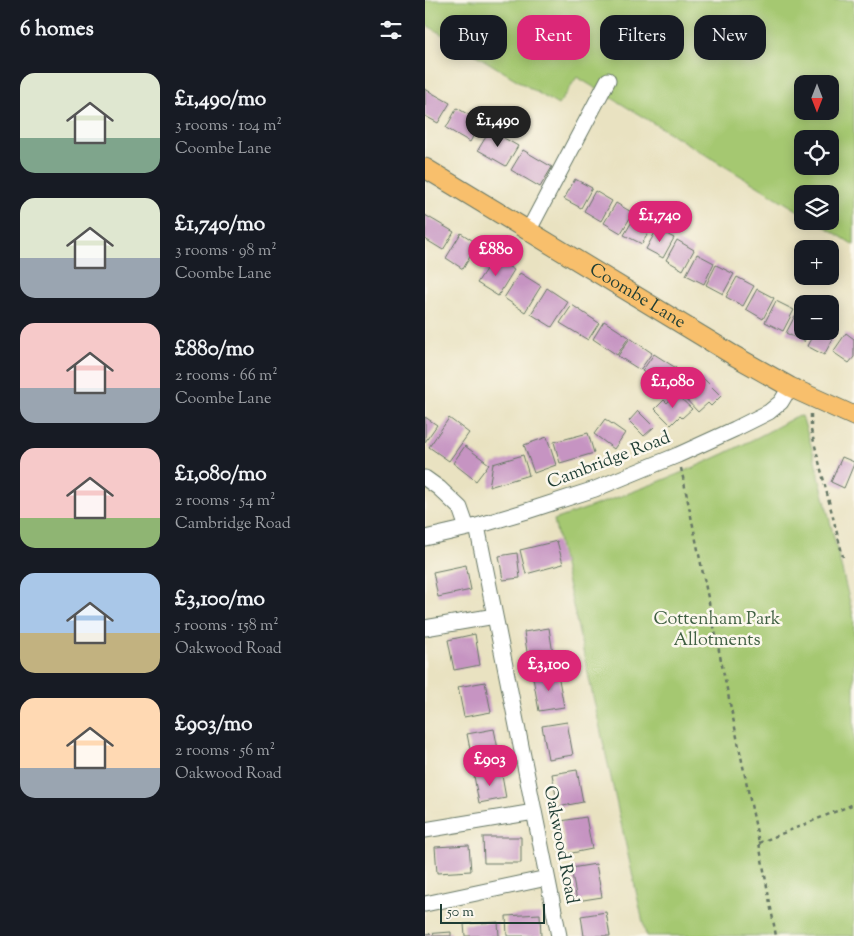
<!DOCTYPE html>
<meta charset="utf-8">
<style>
:root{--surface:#171b24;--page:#242831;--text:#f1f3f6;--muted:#9ea1a6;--accent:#db2777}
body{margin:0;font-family:"Sorts Mill Goudy",serif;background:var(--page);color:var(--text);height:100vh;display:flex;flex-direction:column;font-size:19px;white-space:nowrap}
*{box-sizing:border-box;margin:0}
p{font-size:16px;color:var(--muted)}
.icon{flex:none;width:28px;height:28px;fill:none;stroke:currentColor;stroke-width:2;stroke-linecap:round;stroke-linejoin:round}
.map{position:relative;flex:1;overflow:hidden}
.panel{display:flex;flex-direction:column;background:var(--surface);width:425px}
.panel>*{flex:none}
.top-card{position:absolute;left:15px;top:15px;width:339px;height:45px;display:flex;gap:10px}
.needle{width:32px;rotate:180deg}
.buttons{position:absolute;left:369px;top:75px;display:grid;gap:10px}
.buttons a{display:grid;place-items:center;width:45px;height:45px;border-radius:10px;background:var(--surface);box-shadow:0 2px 12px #0003;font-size:25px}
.scale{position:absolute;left:15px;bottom:12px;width:105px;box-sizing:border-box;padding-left:5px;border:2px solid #1f3d34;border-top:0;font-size:14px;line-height:18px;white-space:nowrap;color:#1f3d34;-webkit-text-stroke:4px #fbf7ec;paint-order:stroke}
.price{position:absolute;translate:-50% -42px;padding:0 11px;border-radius:18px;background:var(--accent);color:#fff;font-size:16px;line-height:32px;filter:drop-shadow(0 1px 2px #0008)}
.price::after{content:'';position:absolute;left:50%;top:30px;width:15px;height:11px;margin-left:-8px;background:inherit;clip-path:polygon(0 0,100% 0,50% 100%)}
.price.selected{background:#222;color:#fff}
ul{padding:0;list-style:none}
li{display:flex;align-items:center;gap:15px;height:125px;padding:0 20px}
li span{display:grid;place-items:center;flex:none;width:140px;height:100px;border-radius:15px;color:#555}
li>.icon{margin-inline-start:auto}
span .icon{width:60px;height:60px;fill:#fffc;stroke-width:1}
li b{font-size:21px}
h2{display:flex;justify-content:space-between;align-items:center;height:60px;padding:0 20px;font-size:21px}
.pill{padding:0 18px;border-radius:15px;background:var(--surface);box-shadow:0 2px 12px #0003;font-size:18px;line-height:45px}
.pill.selected{background:var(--accent);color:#fff}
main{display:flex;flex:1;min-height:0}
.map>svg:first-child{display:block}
.green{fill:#a5c871;stroke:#628252;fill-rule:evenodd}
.building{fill:#c694c2}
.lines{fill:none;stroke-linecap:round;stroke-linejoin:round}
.minor-casing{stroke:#667765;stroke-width:17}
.major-casing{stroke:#667765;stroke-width:21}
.path{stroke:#667765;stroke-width:2.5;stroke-dasharray:4 4;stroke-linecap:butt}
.minor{stroke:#fff;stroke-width:15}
.major{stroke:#f8bf6c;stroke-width:19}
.labels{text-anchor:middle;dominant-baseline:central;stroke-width:5;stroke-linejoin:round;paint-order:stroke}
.street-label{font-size:18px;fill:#1f3d34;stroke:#fbf7ec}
.park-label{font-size:18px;fill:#406043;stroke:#fbf7ec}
</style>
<main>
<section class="panel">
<h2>6 homes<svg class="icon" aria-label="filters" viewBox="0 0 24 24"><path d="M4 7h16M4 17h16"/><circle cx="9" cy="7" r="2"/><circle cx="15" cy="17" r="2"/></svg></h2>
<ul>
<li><span style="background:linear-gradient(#dfe7d0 65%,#7fa58c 0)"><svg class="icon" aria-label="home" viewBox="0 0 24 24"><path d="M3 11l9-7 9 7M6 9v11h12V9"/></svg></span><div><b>£1,490/mo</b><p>3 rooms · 104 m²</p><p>Coombe Lane</p></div></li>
<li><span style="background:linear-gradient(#dfe7d0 60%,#9aa5b1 0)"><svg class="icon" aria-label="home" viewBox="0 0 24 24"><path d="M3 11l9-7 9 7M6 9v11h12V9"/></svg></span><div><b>£1,740/mo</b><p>3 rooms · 98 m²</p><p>Coombe Lane</p></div></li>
<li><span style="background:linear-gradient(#f6c9c9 65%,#9aa5b1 0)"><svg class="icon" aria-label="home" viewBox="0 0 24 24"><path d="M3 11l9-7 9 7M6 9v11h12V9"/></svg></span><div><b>£880/mo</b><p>2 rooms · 66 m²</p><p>Coombe Lane</p></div></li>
<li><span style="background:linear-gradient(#f6c9c9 70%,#8fb573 0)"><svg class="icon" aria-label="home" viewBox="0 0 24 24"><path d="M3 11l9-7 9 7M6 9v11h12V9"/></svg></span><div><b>£1,080/mo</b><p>2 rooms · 54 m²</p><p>Cambridge Road</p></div></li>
<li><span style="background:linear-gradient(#a9c7e8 60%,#c2b280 0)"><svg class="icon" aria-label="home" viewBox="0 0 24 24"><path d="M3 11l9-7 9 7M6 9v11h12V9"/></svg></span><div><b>£3,100/mo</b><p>5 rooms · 158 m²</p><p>Oakwood Road</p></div></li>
<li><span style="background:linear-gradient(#ffd9b3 70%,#9aa5b1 0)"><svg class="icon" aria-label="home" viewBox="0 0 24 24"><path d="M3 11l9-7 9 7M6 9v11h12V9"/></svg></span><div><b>£903/mo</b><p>2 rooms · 56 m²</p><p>Oakwood Road</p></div></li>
</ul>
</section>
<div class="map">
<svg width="429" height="936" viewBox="0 0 429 936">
<rect width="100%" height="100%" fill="#fbf7ec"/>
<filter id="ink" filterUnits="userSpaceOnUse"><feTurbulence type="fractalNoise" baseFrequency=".02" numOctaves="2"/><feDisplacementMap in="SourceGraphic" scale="10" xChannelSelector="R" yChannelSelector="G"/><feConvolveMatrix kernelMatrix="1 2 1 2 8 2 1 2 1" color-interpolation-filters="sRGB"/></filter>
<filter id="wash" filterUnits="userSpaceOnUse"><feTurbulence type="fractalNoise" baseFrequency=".0096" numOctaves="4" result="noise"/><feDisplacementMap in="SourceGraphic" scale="20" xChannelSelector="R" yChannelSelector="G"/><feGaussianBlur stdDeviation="1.12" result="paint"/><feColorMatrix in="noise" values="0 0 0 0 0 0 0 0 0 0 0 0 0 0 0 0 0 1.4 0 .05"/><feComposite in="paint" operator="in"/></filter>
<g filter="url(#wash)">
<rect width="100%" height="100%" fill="#e9e2c1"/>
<!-- green -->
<path class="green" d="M0,0H429V245L391,221H405V194H378L377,213L152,77L133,105L0,24ZM378,84H405V111H378ZM378,139H405V166H378Z
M377,416L387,448L429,619V936H221L129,520C194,497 261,474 323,442C339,434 354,426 370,417Z"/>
<g id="blocks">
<!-- building -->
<path class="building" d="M0,89L25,103L13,123L0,116Z
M32,108L56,122L45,142L21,128Z
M65,130L93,146L81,166L53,150Z
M98,150L127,167L115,187L86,170Z
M150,179L167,188L156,208L139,199Z
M170,191L187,201L176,221L159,211Z
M191,203L208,213L196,233L179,223Z
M0,215L29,232L18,250L0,239Z
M211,215L228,224L217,244L199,235Z
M232,229L249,238L238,258L221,249Z
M36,233L50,242L49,244L62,252L56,262L46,255L38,269L21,258Z
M252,240L269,250L258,270L241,260Z
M272,254L289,263L279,284L261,275Z
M69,257L89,270L73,296L52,283Z
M291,265L309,274L298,294L281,285Z
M95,273L116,286L100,312L79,298Z
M312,277L329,286L318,306L301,297Z
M122,288L143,302L127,327L106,314Z
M332,289L349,298L338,319L321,309Z
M351,301L369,310L358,331L340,322Z
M147,305L174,323L163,340L135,323Z
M372,312L378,315V331H384L379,342L361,333Z
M179,321L204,337L192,355L168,339Z
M390,331H404L410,335L399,355L382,346Z
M421,333L429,339V357L424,363L408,352Z
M205,338L227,353L215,370L193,356Z
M229,354L251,368L239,386L217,371Z
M278,378L296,396L286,406L283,403L273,412L258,396Z
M251,394L267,409L257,418L255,416L246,425L230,409L239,400L242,403Z
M213,411L229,427L219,436L204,421Z
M0,417L12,425L0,442Z
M24,418L44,433L24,461L4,447Z
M180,419L200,433L189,449L169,434Z
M163,433L169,453L135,463L129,442Z
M122,437L131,465L109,473L99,445Z
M40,446L64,464L51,481L28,463Z
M98,455L104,475L64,487L68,464Z
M417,457L429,462V464L419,488L406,482Z
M132,541L138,564L101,574L95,550Z
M92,553L95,578L78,580L74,556Z
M41,565L46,590L13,597L8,572Z
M124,628L129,660L104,665L99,632Z
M50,634L55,665L29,670L23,640Z
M133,674L139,707L114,711L108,678Z
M60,682L66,712L39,717L33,687Z
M142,722L148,755L123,759L117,726Z
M69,729L75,759L48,764L42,734Z
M76,770L81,798L54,803L49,776Z
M152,770L158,802L133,807L127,774Z
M161,817L167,849L142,854L136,821Z
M58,837H96V863H59Z
M44,845L46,871L12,873L10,847Z
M171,864L177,897L152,901L146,868Z
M181,912L185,936H159L156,916Z
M115,914L116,936H82L81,916Z
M73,922L74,936H40L39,924Z
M26,932V936H0V934Z"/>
</g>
</g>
<g filter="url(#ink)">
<use href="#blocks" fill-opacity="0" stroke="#667765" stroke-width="1"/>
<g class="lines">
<defs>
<path id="minor" d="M102,230L108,222L183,80
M0,478L14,488L35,508L42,528
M52,526L134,936
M0,538L52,526L102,511L170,489L253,455L310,429L344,412L356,402L365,387
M0,628L70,616
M0,830L109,812
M0,904L122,878"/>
<g id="major">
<path id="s1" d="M0,168L308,355L365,387L429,416"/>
</g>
</defs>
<!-- minor casing -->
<use href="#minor" class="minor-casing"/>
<!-- major casing -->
<use href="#major" class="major-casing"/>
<!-- path -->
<path class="path" d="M386,414V430L418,557
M256,468L334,843L351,936
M334,843L429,804"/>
<!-- minor -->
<use href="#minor" class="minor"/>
<!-- major -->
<use href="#major" class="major"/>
</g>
</g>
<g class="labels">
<!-- street labels -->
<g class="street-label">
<text stroke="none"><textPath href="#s1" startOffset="248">Coombe Lane</textPath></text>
<text transform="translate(184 461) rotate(-21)">Cambridge Road</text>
<text transform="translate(135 845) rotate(79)">Oakwood Road</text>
</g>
<!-- park labels -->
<g class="park-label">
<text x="292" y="620">Cottenham Park<tspan x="292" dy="21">Allotments</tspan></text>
</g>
</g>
</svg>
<div class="buttons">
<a><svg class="needle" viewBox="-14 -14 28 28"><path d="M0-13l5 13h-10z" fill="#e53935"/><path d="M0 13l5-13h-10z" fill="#9ea1a6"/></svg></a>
<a><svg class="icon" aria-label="locate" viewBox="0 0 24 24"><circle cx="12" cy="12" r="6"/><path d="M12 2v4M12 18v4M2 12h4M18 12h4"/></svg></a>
<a><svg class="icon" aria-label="layers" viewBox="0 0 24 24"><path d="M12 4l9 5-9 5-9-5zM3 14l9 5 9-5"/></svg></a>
<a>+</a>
<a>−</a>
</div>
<div class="scale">50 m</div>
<b class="price selected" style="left:73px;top:148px">£1,490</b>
<b class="price" style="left:235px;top:243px">£1,740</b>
<b class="price" style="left:71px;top:277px">£880</b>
<b class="price" style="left:248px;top:409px">£1,080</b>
<b class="price" style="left:124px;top:692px">£3,100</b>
<b class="price" style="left:65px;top:787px">£903</b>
<div class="top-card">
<a class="pill">Buy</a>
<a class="pill selected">Rent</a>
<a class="pill">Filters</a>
<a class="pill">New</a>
</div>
</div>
</main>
